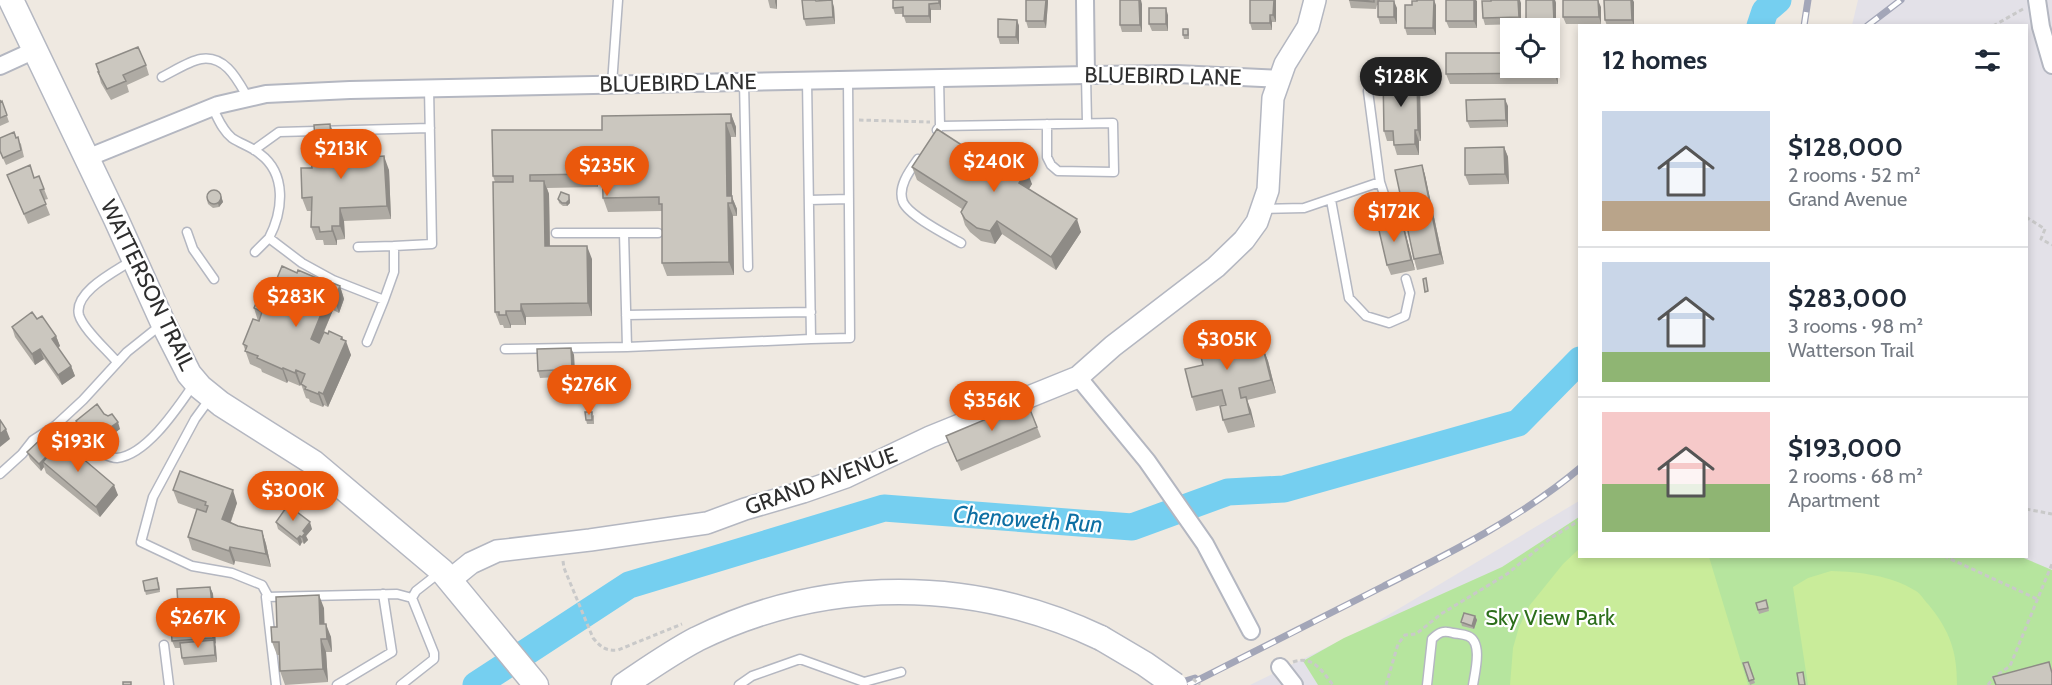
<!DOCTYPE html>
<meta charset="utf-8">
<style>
:root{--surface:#fff;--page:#f2f2f3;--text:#1f2937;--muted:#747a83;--line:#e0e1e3;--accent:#ea580c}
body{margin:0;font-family:Cabin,sans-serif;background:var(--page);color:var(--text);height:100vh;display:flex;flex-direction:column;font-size:22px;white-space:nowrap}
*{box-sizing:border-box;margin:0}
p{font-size:20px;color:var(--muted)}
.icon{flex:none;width:33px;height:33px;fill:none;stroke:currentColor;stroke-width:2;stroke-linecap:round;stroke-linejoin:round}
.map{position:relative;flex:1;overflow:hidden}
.sheet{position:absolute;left:1578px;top:24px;width:450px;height:534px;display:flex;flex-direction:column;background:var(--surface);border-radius:0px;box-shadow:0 3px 9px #0003}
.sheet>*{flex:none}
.tools{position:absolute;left:1500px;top:18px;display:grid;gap:12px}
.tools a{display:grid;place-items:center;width:60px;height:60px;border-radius:0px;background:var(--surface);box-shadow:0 3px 9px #0003;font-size:30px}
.price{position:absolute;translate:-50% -51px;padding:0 14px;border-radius:21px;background:var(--accent);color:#fff;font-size:20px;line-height:39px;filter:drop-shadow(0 2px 3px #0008)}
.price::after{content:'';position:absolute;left:50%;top:36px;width:18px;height:14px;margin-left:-9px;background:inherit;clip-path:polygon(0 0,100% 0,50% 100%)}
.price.current{background:#222;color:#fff}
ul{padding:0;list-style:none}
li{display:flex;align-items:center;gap:18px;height:150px;padding:0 24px}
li+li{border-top:2px solid var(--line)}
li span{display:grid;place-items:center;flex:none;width:168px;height:120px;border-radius:0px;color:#555}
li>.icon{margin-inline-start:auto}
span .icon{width:72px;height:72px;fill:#fffc;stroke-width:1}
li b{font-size:26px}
h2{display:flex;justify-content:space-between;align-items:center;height:72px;padding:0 24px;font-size:26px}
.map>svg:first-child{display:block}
.industrial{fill:#e3e1e8}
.green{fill:#b6e59e}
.pitch{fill:#c9ec9a}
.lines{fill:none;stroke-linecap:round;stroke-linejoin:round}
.river{stroke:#75cff0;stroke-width:27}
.service-casing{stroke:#b4b7c1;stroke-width:11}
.minor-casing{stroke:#b4b7c1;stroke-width:20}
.tertiary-casing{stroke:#b4b7c1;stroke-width:24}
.secondary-casing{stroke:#b4b7c1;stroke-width:27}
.path{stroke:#c9c9c9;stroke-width:3;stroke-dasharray:4.5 3;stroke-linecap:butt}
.service{stroke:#fff;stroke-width:8}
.minor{stroke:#fff;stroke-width:16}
.tertiary{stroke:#fff;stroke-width:21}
.secondary{stroke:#fff;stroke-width:24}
.rail-casing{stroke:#a3a6b8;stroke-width:7}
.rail{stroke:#fff;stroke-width:4.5;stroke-dasharray:14;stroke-linecap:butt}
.secondary-bridge-casing{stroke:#b4b7c1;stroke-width:27;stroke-linecap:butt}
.path-bridge{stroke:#c9c9c9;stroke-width:3;stroke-dasharray:4.5 3;stroke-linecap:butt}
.secondary-bridge{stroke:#fff;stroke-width:24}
.wall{fill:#afaba4}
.shaded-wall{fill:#8e8b86}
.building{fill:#cbc7bf;stroke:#8e8b86;stroke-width:1.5}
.labels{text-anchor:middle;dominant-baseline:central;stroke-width:4.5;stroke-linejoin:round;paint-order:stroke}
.street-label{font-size:22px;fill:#2e2e2e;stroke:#fff}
.park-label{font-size:22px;fill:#2c6e1b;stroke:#fff}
.water-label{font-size:24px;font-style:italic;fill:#0d6fa3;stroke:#fff}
</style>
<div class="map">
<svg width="2052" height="685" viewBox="0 0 2052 685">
<rect width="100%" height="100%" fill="#efe9e1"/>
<!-- industrial -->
<path class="industrial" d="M1858,0H2052V685H1250L1368,627L1579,501L1580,556H2026V26L1852,25Z"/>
<!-- green -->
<path class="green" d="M1579,517L1580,556H2019L2052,570V685H1318L1303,661L1344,638L1502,567Z"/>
<!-- pitch -->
<path class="pitch" d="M1579,549L1580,556L1709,557L1748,685H1510L1513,648L1519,627L1530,605L1563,564Z
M1831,571C1860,572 1890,575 1916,591C1921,594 1924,600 1928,604C1950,631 1957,651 1957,685H1808L1793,587L1808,578Z"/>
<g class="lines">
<!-- river -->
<path class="river" d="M1760,26L1765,11L1778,0
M476,685L629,585L884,508L1132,527L1228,492L1284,489L1518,423L1580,360"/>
<defs>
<path id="service" d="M1086,75L1087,123
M162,77C174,71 189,61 201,59C226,55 238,81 248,98
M807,80L811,339L850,338L848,80
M744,82L748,267
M612,84L618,0
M1368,91L1380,182
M212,107C218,118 222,130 232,138C241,144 252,147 260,154C287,174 283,211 269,238L302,263L333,280L384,300L394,272V246L358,247
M940,126L1113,123L1114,172L1058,171L1051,165L1047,157V124
M937,130L940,126L939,78
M254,150L279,132L430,128
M918,159C910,170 897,187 903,202C909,216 947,235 961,243
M809,200L849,199
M1331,200L1349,298L1366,316L1389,323L1405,316L1410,293L1406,279
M1263,209L1304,208L1380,182L1394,225
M187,232L193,249L214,279
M556,233H658
M624,233L627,347L811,339
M394,246L432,244L429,88
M255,252L269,238
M626,315L811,312
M367,342L384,300
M505,349L627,347
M117,362C107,350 83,329 79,315C73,292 116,271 131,261
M211,397L195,419L153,497L141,542L192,566L232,573L262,585L268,596
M56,425C74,439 82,447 104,454C108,456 113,458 117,458C147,455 178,407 194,384
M0,474L22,454L33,440L56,425L83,400L127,352L162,324
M164,645L169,685
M276,685L266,597L397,594L412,598
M337,685L392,652L383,594
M401,685L434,659V653L412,598L416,591L439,573
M739,685L752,676L800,659L864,682L901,672
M1427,685L1432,639C1439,632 1444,630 1453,633C1458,634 1463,634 1468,636C1483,642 1475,672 1473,685"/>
<path id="minor" d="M1085,0L1086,75
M2037,0L2041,27L2052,65
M0,66L35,50
M87,158L218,105L266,94L350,90L1086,75L1177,74L1280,79
M1078,377L1147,461L1205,544L1251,631
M1280,667L1294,685"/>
<path id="tertiary" d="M450,580L471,563L497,551L590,540L707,523L745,509L803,492L846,477L930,437L1078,377L1113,346L1216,267L1244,240L1257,222L1268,190L1273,98L1285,64L1308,27L1315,0"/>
<path id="secondary" d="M11,0L116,219L163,323L189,374L200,387L221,404L314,463L442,571L536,685
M624,685C648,669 672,652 697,639C825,576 973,577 1101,638"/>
</defs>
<!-- service casing -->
<use href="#service" class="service-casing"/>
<!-- minor casing -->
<use href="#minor" class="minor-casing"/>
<!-- tertiary casing -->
<use href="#tertiary" class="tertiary-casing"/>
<!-- secondary casing -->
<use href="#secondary" class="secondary-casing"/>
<!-- path -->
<path class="path" d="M1993,26L2023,9
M859,120L930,122
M2026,217L2045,229L2041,239L2052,245
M2026,509L2052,514
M1944,556L2037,599
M563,561L564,568L593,638C601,647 605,651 618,650L682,624
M1293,662C1313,655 1322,671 1333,685
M1386,685L1398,644L1405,635L1416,634L1441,614L1507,574L1551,538L1580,520
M1988,685L1994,677L2010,666L2052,564"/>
<!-- service -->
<use href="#service" class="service"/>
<!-- minor -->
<use href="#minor" class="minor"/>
<!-- tertiary -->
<use href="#tertiary" class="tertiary"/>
<!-- secondary -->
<use href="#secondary" class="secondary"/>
<defs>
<path id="rail" d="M1804,26L1808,0
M1867,26L1901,0
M1172,685L1195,678
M1188,685C1254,652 1319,619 1384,586C1452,552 1522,517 1580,468"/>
</defs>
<!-- rail casing -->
<use href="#rail" class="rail-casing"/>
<!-- rail -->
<use href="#rail" class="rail"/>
<defs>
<path id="secondary-bridge" d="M1101,638L1145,664L1175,685"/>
</defs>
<!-- secondary-bridge casing -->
<use href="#secondary-bridge" class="secondary-bridge-casing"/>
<!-- path-bridge -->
<path class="path-bridge" d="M1193,679L1200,685"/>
<!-- secondary-bridge -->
<use href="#secondary-bridge" class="secondary-bridge"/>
</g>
<!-- wall -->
<path class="wall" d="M768,0H777V9L770,8Z
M802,0H816V1L834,7L835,24L806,26L804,19Z
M941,0V10H931V23H906L903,14H895L893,8Z
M1250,0H1276V22H1272V30H1252L1250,23Z
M1349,0H1380V1L1397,8V24H1380L1378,17V5H1377L1376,9L1351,8Z
M1446,0H1476L1477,28H1449L1446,21Z
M1526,0H1555L1556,3V28H1529L1526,21Z
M1604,0H1633L1634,26H1607L1605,20Z
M1048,2L1046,28H1028L1026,21Z
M1521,3V24L1485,25L1483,18Z
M1142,4V32H1122L1120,25Z
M1436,5V35H1407L1405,28Z
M1601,7V24H1566L1563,17Z
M1168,15V31H1152L1149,24Z
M1017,20L1019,26V44H1000L998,37Z
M1188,29L1189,33V39H1184L1183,35Z
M1557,63L1558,84H1450L1446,74Z
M146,65L149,75L127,85L129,92L111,100L101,83L98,72Z
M1420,85L1421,141H1419V155H1397L1394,145V141H1387L1384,131Z
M0,100L1,102L2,101L9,122L0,126Z
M1508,106V127L1470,128L1467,121Z
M731,114L736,127V137H731L732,197L737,209V216H733L734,275L667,276L662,263V211L608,212L603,198L602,167H598V187L547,188L549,194L550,246L592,259V316L526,317V325H511V328H504L503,325H500L495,312V182L493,176Z
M0,138H16L21,144L24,157L6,165L0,152Z
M335,138H337L342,151V158L375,157L389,170L391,219L344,221L345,239L337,240V245H324L323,240H316L311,227L312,211H307L302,198L312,168L308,156Z
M1504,147L1508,157L1509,184L1469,185L1465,175Z
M1008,163L1016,172L1032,184L1029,189L1081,232L1056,270L1002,234L995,244L981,241L970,232L965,225L961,212L962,209L917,180L912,167Z
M1422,165L1425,175L1444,264L1417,270L1414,259Z
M7,175L35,177L44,189L48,199L44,200L50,215L28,224Z
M220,193L223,202L219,207L213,208L208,204L207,200Z
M558,199H570V203L567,206H563L559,203Z
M1402,221L1405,231L1415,270L1391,275L1387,265Z
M320,282L323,284L340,286L344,299L339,313L333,310L324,332L342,337L351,355L328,407L324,405L323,407L310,402L309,399L306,398L301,384L300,386L288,381L287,383L262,372L261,369L250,364L243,344L258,321L254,308L273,288Z
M37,319L56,336L60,346L58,348L71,366L75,376L62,385L44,359L35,365L15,337L12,327Z
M1239,340L1242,353L1263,348L1268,361L1276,393L1247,400L1255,427L1228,433L1223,420L1226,404L1196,411L1192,397L1203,365Z
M571,348L574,355L575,376L540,378L538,371Z
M104,414L120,429L101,443L95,435L88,441L78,428L76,421Z
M594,415V424H587L586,420Z
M1037,427L1041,437L961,471L946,436Z
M52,451L118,495L100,517L46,473L44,467L41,471L30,459L27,452Z
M173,490L237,503L231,522L238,526L262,531L266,544L271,567L235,561L234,565L192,550L188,537L197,510L178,503Z
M276,522L312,529L306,536L308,540L304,544L302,542L300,546L278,529Z
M159,582L160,592L146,595L145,591Z
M210,587L213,594L214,610H212L217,662L184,665L182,658L181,648H175L172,641L171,623L179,608L178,605Z
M1766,600L1769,611L1759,614L1756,603Z
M324,608V624L331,637L332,652H326L328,682L285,685L280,671L279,655H277L272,642L277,627Z
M1475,616L1477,620L1474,629L1462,626L1461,622Z
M1748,662L1755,683L1750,685L1743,663Z"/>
<!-- shaded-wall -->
<path class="shaded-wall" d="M775,0H777V9L775,2Z
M832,0L834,7L835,24L833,17Z
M939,0H941V10L939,3Z
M1046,0H1048V2L1046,28L1044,21Z
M1139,0H1141L1142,4V32L1140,25Z
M1274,0H1276V22L1273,15Z
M1434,0L1436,5V35L1433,28Z
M1474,0H1476L1477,1V28L1474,21Z
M1518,0H1520L1521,3V24L1519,17Z
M1553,0H1555L1556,3V28L1554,21Z
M1598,0L1601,7V24L1599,17Z
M1631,0H1633L1634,2V26L1632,20Z
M1394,1L1397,8V24L1394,17Z
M929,4L931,10V23L929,16Z
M1166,8L1168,15V31L1166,24Z
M1270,15L1272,22V30L1270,23Z
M1017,20L1019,26V44L1016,37Z
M1554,53L1557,63L1558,84L1554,73Z
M1417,75L1420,85L1421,141L1418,130Z
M1505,99L1508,106V127L1506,120Z
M731,114L736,127V137L731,123Z
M726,123L731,137L732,197L737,209V216L732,203L727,196Z
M330,124L335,137L336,151L331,138Z
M1415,130L1419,141V155L1415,144Z
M337,138L342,151L341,176L336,163Z
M1504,147L1508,157L1509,184L1505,174Z
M593,153L598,167V187L593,174Z
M384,156L389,170L391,219L387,206Z
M1422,165L1425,175L1444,264L1440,254Z
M1027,171L1032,184L1024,196L1019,183Z
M544,181L549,194L550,260L545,246Z
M220,193L223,202L219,207L218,203Z
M569,195L570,203L567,206L566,203Z
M728,203L733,216L734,275L729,262Z
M340,208L344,221L345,239L340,226Z
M1077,219L1081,232L1056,270L1051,257Z
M997,221L1002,234L995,244L990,231Z
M1402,221L1405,231L1415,270L1411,260Z
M332,226L337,240V245L332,231Z
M587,246L592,259V316L588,303Z
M340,286L344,299L339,313L334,299Z
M328,297L333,310L315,352L311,339Z
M521,304L526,317V325L521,311Z
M506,311L511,325V328L506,315Z
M1234,327L1239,340L1245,367L1241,353Z
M56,336L60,346L56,349L52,339Z
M342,337L345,344L346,341L351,355L328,407L323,394Z
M571,348L574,355L575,376L572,369Z
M1263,348L1268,361L1276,393L1271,380Z
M40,349L44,359L35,365L32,354Z
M71,366L75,376L62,385L58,375Z
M283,368L288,381L287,383L282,369Z
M296,370L301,384L300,386L295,373Z
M319,392L324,405L323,407L318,394Z
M1246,397L1251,410L1255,427L1250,414Z
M118,422L120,429L101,443L98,436Z
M93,428L95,435L88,441L85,434Z
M6,429L10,439L0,447V434Z
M52,451L43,462L44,467L41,471L39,464Z
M114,485L118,495L100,517L96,507Z
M233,490L237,503L227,532L222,519Z
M310,522L312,529L306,536L308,540L304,544L302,537L303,531Z
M262,531L266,544L271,567L266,554Z
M300,536L302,542L300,546L297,539Z
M230,547L235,561L234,565L229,551Z
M210,587L213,594L214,610L212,603Z
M319,595L324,608L325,637L320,624Z
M211,605L213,612L215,627L212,620Z
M1475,616L1477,620L1474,629L1472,626Z
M212,622L215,629L216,645L213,638Z
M326,624L331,637L332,652L327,639Z
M321,639L326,652L328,682L323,669Z
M214,640L216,647L217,662L215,655Z"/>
<!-- building -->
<path class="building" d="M802,0H815L816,1L832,0L833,17L804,19Z
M893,0H939V3L929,4V16H903V7L893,8Z
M1026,0H1046L1044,21H1026Z
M1120,0H1139L1140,25H1120Z
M1250,0H1274L1273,15H1270V23H1250Z
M1349,0H1374V2Z
M1417,0H1434L1433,28H1405V5H1412V1H1417Z
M1446,0H1474V21H1446Z
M1491,0H1518L1519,17L1483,18L1482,1H1491Z
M1526,0H1553L1554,21H1526Z
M1563,0H1598L1599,17H1563Z
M1604,0H1631L1632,20H1605Z
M1378,1H1394V17H1378Z
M1149,8H1166V24H1149Z
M998,19L1017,20L1016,37H998Z
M1183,29H1188V35H1183Z
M138,47L146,65L123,75L126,81L107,89L98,72H99L96,64Z
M1446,53H1510V68H1550V53H1554V73L1446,74Z
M1417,75L1418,130H1415V144L1394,145L1393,131H1384L1383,76Z
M1505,99L1506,120L1467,121L1466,100Z
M0,100L1,102L2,101L7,115L0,118Z
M731,114V123H726L727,196H732V203H728L729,262L662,263V204H659V197L603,198L602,153H593V174L530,175V181H544L545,246H587L588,303L521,304V311H506V315H499V312H495L493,182H513V176H493L492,130H602V116Z
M330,124L331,138H337L336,163H340L339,158H353L352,148H372V157L384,156L387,206L340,208V226H332V231L320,232L319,227H311L312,197L302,198L301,168H312L311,155L308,156L307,139H315L314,125Z
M937,129L991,164L1001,155L1006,158L1004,162L1012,164L1016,172L1021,168L1027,171L1019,183L1077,219L1051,257L997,221L990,231L977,228L965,219L961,212L967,202L912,167Z
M14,132L16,138L18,137L21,150L3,158L0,151V138Z
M1504,147L1505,174L1465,175V148Z
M30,165L34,178L39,176L44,189L40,190L46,204L24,214L7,175Z
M1422,165L1440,254L1414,259L1395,170Z
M207 197a7 7 0 1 1 14 0a7 7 0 1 1-14 0Z
M561,192L569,195V200L566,203H562L558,199Z
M1402,221L1411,260L1387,265L1378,226Z
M282,266L297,273L298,270L319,279L318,281L323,284L325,280L340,286L334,299L328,297L311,339L319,343L324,332L328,334L329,331L342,337L341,339L346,341L323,394L319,392L318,394L305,389L306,387L301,384L305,374L296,370L295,373L283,368L282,369L257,358L258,356L245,351L247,346L243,344L253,319L259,321L262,312L254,308L264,284L273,288Z
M1426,278L1428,291L1425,292L1423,279Z
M32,312L37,319L42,316L56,336L52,339L71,366L58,375L40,349L32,354L12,327Z
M1234,327L1241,353L1263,348L1271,380L1239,388L1241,398L1246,397L1250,414L1223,420L1220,406L1226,405L1222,390L1192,397L1185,369L1203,365L1196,336Z
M571,348L572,369L538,371L537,349Z
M1027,402L1037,427L957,461L946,436Z
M97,404L104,414L108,416L112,414L118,422L98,436L93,428L85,434L76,421Z
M585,412H592V420H586Z
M0,420L6,429L0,434Z
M41,439L52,451L39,464L27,452Z
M61,440L114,485L96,507L43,462Z
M180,471L233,490L222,519L238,526L262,531L266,554L230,547L229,551L188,537L197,509L206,512L208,506L205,505L206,502L173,490Z
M288,505L310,522L303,531L305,533L302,537L300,536L297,539L276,522Z
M157,578L159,589L145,591L143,581Z
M210,587L212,603L178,605L177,589Z
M319,595L320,624H326L327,639H321L323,669L280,671L279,642H272L271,627H277L276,597Z
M1766,600L1768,608L1758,610L1756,603Z
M211,605L212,620L171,623L170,608Z
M1464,613L1475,616L1472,626L1461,622Z
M212,622L213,638L172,641L171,626Z
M214,640L215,655L182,658L180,643Z
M1748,662L1754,679L1749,681L1743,663Z
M2049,662L2052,673V685H1996L1993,677Z
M1803,672L1805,685H1799L1797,673Z
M123,682H131V685H123Z"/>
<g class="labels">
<!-- street labels -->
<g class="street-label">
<text transform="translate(1163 76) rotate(1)">BLUEBIRD LANE</text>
<text transform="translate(678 83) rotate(-1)">BLUEBIRD LANE</text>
<text transform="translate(148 285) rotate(64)">WATTERSON TRAIL</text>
<text transform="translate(821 481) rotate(-20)">GRAND AVENUE</text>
</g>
<!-- park labels -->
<g class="park-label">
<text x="1550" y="617">Sky View Park</text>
</g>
<!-- water labels -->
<g class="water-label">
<text transform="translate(1028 519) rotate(4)">Chenoweth Run</text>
</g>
</g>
</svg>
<div class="tools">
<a><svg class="icon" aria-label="locate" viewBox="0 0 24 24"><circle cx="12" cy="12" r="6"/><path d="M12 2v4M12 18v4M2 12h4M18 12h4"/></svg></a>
</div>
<b class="price current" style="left:1401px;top:108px">$128K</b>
<b class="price" style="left:341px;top:180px">$213K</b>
<b class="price" style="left:994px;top:193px">$240K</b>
<b class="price" style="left:607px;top:197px">$235K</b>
<b class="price" style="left:1394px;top:243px">$172K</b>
<b class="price" style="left:296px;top:328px">$283K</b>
<b class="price" style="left:1227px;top:371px">$305K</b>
<b class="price" style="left:589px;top:416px">$276K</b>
<b class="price" style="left:992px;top:432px">$356K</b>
<b class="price" style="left:78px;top:473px">$193K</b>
<b class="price" style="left:293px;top:522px">$300K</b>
<b class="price" style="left:198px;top:649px">$267K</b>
<section class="sheet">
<h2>12 homes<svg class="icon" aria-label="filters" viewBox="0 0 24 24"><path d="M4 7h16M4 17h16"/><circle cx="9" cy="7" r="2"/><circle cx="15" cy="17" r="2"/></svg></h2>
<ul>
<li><span style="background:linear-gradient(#c9d6e8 75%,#b9a48a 0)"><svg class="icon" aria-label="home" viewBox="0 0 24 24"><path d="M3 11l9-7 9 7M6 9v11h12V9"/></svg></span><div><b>$128,000</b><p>2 rooms · 52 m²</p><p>Grand Avenue</p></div></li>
<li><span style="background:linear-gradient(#c9d6e8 75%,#8fb573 0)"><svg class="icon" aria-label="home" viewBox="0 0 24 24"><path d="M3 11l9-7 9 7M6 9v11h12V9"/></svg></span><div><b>$283,000</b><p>3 rooms · 98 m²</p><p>Watterson Trail</p></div></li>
<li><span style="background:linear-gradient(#f6c9c9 60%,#8fb573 0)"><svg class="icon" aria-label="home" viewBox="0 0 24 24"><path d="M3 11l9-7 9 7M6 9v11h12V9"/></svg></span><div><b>$193,000</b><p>2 rooms · 68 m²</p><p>Apartment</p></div></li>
</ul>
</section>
</div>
